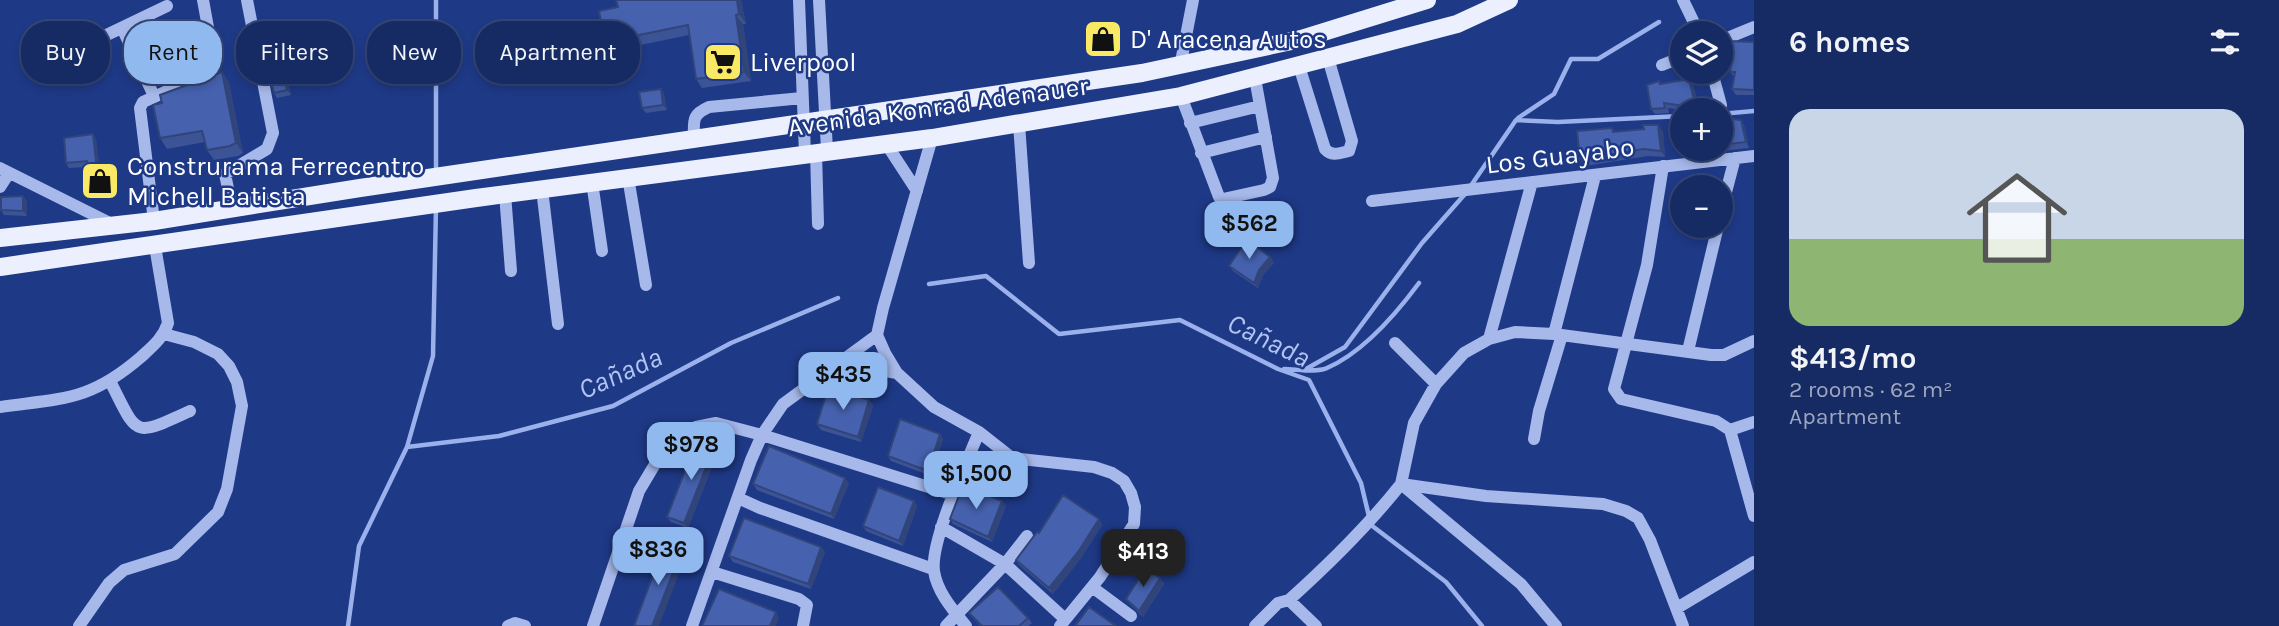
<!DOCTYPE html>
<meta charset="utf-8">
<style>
:root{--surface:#162b64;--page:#23376d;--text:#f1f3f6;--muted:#9ea7bf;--line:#354778;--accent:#90b9f0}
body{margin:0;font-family:Karla,sans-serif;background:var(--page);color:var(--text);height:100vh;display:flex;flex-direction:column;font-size:26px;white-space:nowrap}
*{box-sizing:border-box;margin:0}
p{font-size:23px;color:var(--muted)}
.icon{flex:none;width:38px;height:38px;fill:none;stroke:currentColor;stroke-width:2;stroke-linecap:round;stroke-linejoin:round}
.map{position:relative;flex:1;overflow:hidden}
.sheet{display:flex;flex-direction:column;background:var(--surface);width:525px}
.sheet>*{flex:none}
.banner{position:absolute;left:21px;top:21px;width:665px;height:63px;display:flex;gap:14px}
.fabs{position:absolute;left:1670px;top:21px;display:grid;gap:14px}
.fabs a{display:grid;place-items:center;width:63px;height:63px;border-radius:50%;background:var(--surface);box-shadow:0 4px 10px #0003,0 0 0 2px var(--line);font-size:35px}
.price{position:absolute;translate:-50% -60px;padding:0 16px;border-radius:14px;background:var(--accent);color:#111;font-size:23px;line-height:46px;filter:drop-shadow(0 2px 4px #0008)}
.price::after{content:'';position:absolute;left:50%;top:42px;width:21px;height:16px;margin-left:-10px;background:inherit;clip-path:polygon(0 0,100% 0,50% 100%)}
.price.active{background:#222;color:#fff}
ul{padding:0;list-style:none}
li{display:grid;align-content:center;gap:14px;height:371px;padding:0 35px}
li+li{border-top:2px solid var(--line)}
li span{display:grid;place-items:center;height:217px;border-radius:21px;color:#555}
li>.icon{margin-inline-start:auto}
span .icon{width:126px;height:126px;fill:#fffc;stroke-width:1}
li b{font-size:30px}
h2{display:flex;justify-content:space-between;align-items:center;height:84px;padding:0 35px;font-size:30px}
.tag{padding:0 24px;border-radius:28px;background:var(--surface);box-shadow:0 4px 10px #0003,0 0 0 2px var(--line);font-size:24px;line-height:63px}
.tag.active{background:var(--accent);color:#111}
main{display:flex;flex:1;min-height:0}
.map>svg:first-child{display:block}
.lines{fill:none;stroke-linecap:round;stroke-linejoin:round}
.stream{stroke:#9ab1ec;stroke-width:4.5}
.minor{stroke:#a7b9eb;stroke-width:12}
.major{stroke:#ebeffe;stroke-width:18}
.wall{fill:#3c5496}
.shaded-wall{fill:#31457a}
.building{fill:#4662af;stroke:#31457a;stroke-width:2}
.labels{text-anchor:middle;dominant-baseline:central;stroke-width:5;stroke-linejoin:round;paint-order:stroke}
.poi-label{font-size:26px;fill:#fff;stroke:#1e3986;text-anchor:start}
.street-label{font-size:26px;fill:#fff;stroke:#1e3986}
.water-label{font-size:28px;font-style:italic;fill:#b2c4f2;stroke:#1e3986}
</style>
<main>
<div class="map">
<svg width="1754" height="626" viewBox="0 0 1754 626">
<rect width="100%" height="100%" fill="#1e3986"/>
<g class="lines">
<!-- stream -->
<path class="stream" d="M1720,114L1754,111
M1518,118L1554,94L1571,59H1598L1659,22
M436,171V0
M1470,187L1516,120L1558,122L1682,116
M929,284L986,276L1059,334L1180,320L1278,369L1309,380L1361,483L1371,525L1446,582L1482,626
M1284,369C1296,369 1316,373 1327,368C1364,352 1396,314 1419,283
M1306,369L1345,347L1422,243L1465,194
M407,447L499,436L613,406L731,343L838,298
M348,626L359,546L407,447L433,356L436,207"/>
<!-- minor -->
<path class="minor" d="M799,0L805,154
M819,0L827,150
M1683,0L1699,33
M122,28L154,96
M1720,41L1754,27
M69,53L167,6
M1662,65L1682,57
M1299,66L1325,149C1332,157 1340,153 1349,151L1352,141L1328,58
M1180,67L1193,0
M1712,72L1721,105
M1181,96L1219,197L1223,199L1264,190L1270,187L1273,178L1255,78
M1190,123L1260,106
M1019,124L1029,263
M694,138C694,121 691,115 709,107L802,98
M932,138L883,308L877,335L885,353L897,373L934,407L979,432L1012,458L1094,467L1112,473L1124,481L1131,493L1135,507L1134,524L1100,577L1060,626
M887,145L917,191
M816,152L818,224
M1201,153L1266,137
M1663,166L1647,265L1614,389L1621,399L1716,421L1730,430L1754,516
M0,168L114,225
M628,177L646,285
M592,182L602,251
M0,187L9,173
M542,189L558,324
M505,194L511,271
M1372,201L1754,156
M232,208L225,174L267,149L273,133L247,0
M1720,215L1735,158
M154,221L140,108L143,102L200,76L212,66L213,55L203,0
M1554,334L1595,176
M1489,339L1532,182
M1395,343L1436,384
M1688,351L1718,226
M839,363L897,373
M110,381C138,436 132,438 190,411
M0,407C64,398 90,401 141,357C153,346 163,338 168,323L155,246
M1730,430L1754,422
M1534,439L1539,411L1562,335
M738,498L760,508L933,569
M941,527L1005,564L1065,619
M712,572L799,599L807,605L803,626
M1092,587L1131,616
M1289,600C1329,564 1367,527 1401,484L1486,496L1603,504L1626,511L1638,518L1650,540L1683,626
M1677,608L1754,562
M79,626L109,583L124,570L175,554L218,512L227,489L242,406L237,382L229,366L218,354L194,342L164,334
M508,626L515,623L525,626
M593,626L639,491L664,449L677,437L696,427L716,423L762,435L954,495
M692,626L751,460L762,435L783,404L877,335
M946,626L1005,564L1027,536
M966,626C953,610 937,592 934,571C930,541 967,462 979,432
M1255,626L1278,603L1289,600L1316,626
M1556,626L1521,584L1401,484L1414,423L1436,384L1464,353L1489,339L1515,332L1554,334L1711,355H1724L1754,341"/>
<!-- major -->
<path class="major" d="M0,238L154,221L360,188L1142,73L1301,39L1427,0
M0,267L476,198L932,138L1181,96L1457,24L1509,0"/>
</g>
<!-- wall -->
<path class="wall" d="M616,0H741L746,24H743L751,81L702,88L696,79L689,35L612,51L605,42L618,7Z
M1754,42V95H1736L1732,89L1734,77L1730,72L1732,60L1728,54Z
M222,72L229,83L243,153L238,156L214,160L207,150L205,142L167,149L160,138L162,103Z
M283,75L287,80L291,95L277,98L274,93Z
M1689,79L1693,84L1699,110H1682L1668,108L1669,113L1655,114L1651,109L1659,81L1661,84Z
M661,89L664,94L667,110L646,113L642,108Z
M1720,118L1744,125L1749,148L1713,152L1711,150L1699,153L1696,149H1720Z
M1612,128L1615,131H1663L1665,157L1648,156L1585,166L1580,160Z
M93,134L96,140L102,186L88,184L84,178L86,167L69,168L66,163Z
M23,196L27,201V216L4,215L1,210Z
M1270,257L1274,263L1263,275L1258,288L1233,271L1229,266Z
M869,400L873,406L861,442L821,430L817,424Z
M940,434L943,439L931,476L891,461L888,456Z
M714,447L718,452L688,528L671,522L667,517Z
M849,483L834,519L757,490L753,484Z
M914,501L917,506L903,546L866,531L863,526Z
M1006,506L992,542L953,524L950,519Z
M1099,519L1102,525L1081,558L1053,594L1019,565L1016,560L1039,533Z
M821,547L825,552L811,589L733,562L729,556Z
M1160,578L1164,584L1143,617L1130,604L1126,599Z
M969,613L1028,618L1032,623L1028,626H980Z"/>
<!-- shaded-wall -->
<path class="shaded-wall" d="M737,0H741L746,24L739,14Z
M736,15L743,24L751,81L744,72Z
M222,72L229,83L243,153L236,143Z
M283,75L287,80L291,95L287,90Z
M1689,79L1693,84L1699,110L1696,108Z
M661,89L664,94L667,110L663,105Z
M1741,120L1744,125L1749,148L1746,142Z
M1658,125L1663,131L1665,157L1661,151Z
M93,134L96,140L102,186L98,180Z
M23,196L27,201V216L23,211Z
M1270,257L1274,263L1263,275L1258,288L1254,283L1259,270Z
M869,400L873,406L861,442L858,437Z
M940,434L943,439L931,476L928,471Z
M714,447L718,452L688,528L684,523Z
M845,478L849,483L834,519L831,514Z
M914,501L917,506L903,546L899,541Z
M1002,501L1006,506L992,542L988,537Z
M1099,519L1102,525L1081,558L1053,594L1049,588Z
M821,547L825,552L811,589L808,584Z
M681,552L685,558L659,626H652Z
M1160,578L1164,584L1143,617L1139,611Z
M776,612L779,618L776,626H770Z"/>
<!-- building -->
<path class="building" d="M616,0H737L739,14L736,15L744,72L696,79L688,25L605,42L599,11L618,7Z
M1729,41L1754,42V90L1732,89L1735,72H1730L1732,55L1728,54Z
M222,72L236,143L230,146L207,150L202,131L160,138L153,105L162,103L160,95Z
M283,75L287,90L274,93L270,78Z
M1689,79L1696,108L1664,103L1665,108L1651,109L1647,85L1659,81L1660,84Z
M661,89L663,105L642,108L639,92Z
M1720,118L1741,120L1746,142L1720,145Z
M1643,125H1658L1661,151L1643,149L1580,160L1577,131L1612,128L1613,132L1644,129Z
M93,134L98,180L84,178L87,161L66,163L64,138Z
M23,196V211L1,210V197Z
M1247,239L1270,257L1259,270L1254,283L1229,266Z
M828,388L869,400L858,437L817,424Z
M900,419L940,434L928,471L888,456Z
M697,440L714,447L684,523L667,517Z
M769,446L845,478L831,514L753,484Z
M963,485L1002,501L988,537L950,519Z
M878,487L914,501L899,541L863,526Z
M1063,495L1099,519L1078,552L1049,588L1016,560L1037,532L1039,533Z
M744,518L821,547L808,584L729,556Z
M664,546L681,552L652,626H634Z
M1145,569L1160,578L1139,611L1126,599Z
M998,587L1028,618L1019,626H982L969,613Z
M719,589L776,612L770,626H702Z
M1089,607L1116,626H1075Z"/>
<!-- icons -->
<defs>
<symbol id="shop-square" viewBox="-11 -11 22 22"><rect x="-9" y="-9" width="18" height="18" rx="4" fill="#fae965" stroke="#1e3986"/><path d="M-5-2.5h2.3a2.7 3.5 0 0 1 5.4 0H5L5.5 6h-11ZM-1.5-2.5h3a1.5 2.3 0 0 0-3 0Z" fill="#111"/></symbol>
<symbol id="supermarket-square" viewBox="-11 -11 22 22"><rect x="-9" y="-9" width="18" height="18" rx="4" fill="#fae965" stroke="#1e3986"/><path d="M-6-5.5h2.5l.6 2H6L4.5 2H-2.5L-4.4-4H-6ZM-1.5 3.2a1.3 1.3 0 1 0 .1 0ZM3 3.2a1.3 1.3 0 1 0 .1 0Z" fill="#111"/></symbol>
</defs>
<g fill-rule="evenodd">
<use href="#shop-square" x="1081" y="17" width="44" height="44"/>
<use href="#supermarket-square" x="701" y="40" width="44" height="44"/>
<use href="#shop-square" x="78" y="159" width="44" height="44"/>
</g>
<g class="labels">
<!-- poi labels -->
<g class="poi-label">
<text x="1130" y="39">D' Aracena Autos</text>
<text x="750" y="62">Liverpool</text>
<text x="127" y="166">Construrama Ferrecentro<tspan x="127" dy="30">Michell Batista</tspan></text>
</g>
<!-- street labels -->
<g class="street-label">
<text transform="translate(938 107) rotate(-8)">Avenida Konrad Adenauer</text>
<text transform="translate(1560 156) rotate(-7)">Los Guayabo</text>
</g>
<!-- water labels -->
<g class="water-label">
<text transform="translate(1269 340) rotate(26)">Cañada</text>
<text transform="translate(620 373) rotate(-24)">Cañada</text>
</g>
</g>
</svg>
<div class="fabs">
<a><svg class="icon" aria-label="layers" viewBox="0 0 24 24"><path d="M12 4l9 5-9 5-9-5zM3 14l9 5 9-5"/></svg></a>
<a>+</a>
<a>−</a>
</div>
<b class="price" style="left:1249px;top:261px">$562</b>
<b class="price" style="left:843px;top:412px">$435</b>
<b class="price" style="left:691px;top:482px">$978</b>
<b class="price" style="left:976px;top:511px">$1,500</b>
<b class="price" style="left:658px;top:587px">$836</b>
<b class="price active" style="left:1143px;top:589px">$413</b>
<div class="banner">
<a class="tag">Buy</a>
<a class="tag active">Rent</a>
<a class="tag">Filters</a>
<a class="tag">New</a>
<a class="tag">Apartment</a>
</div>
</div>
<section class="sheet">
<h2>6 homes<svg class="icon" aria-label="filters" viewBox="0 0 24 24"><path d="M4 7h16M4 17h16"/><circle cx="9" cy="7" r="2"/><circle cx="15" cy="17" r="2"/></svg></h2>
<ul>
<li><span style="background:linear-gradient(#c9d6e8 60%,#8fb573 0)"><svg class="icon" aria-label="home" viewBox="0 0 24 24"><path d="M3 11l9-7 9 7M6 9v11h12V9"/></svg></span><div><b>$413/mo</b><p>2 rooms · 62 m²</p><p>Apartment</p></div></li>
</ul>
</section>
</main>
